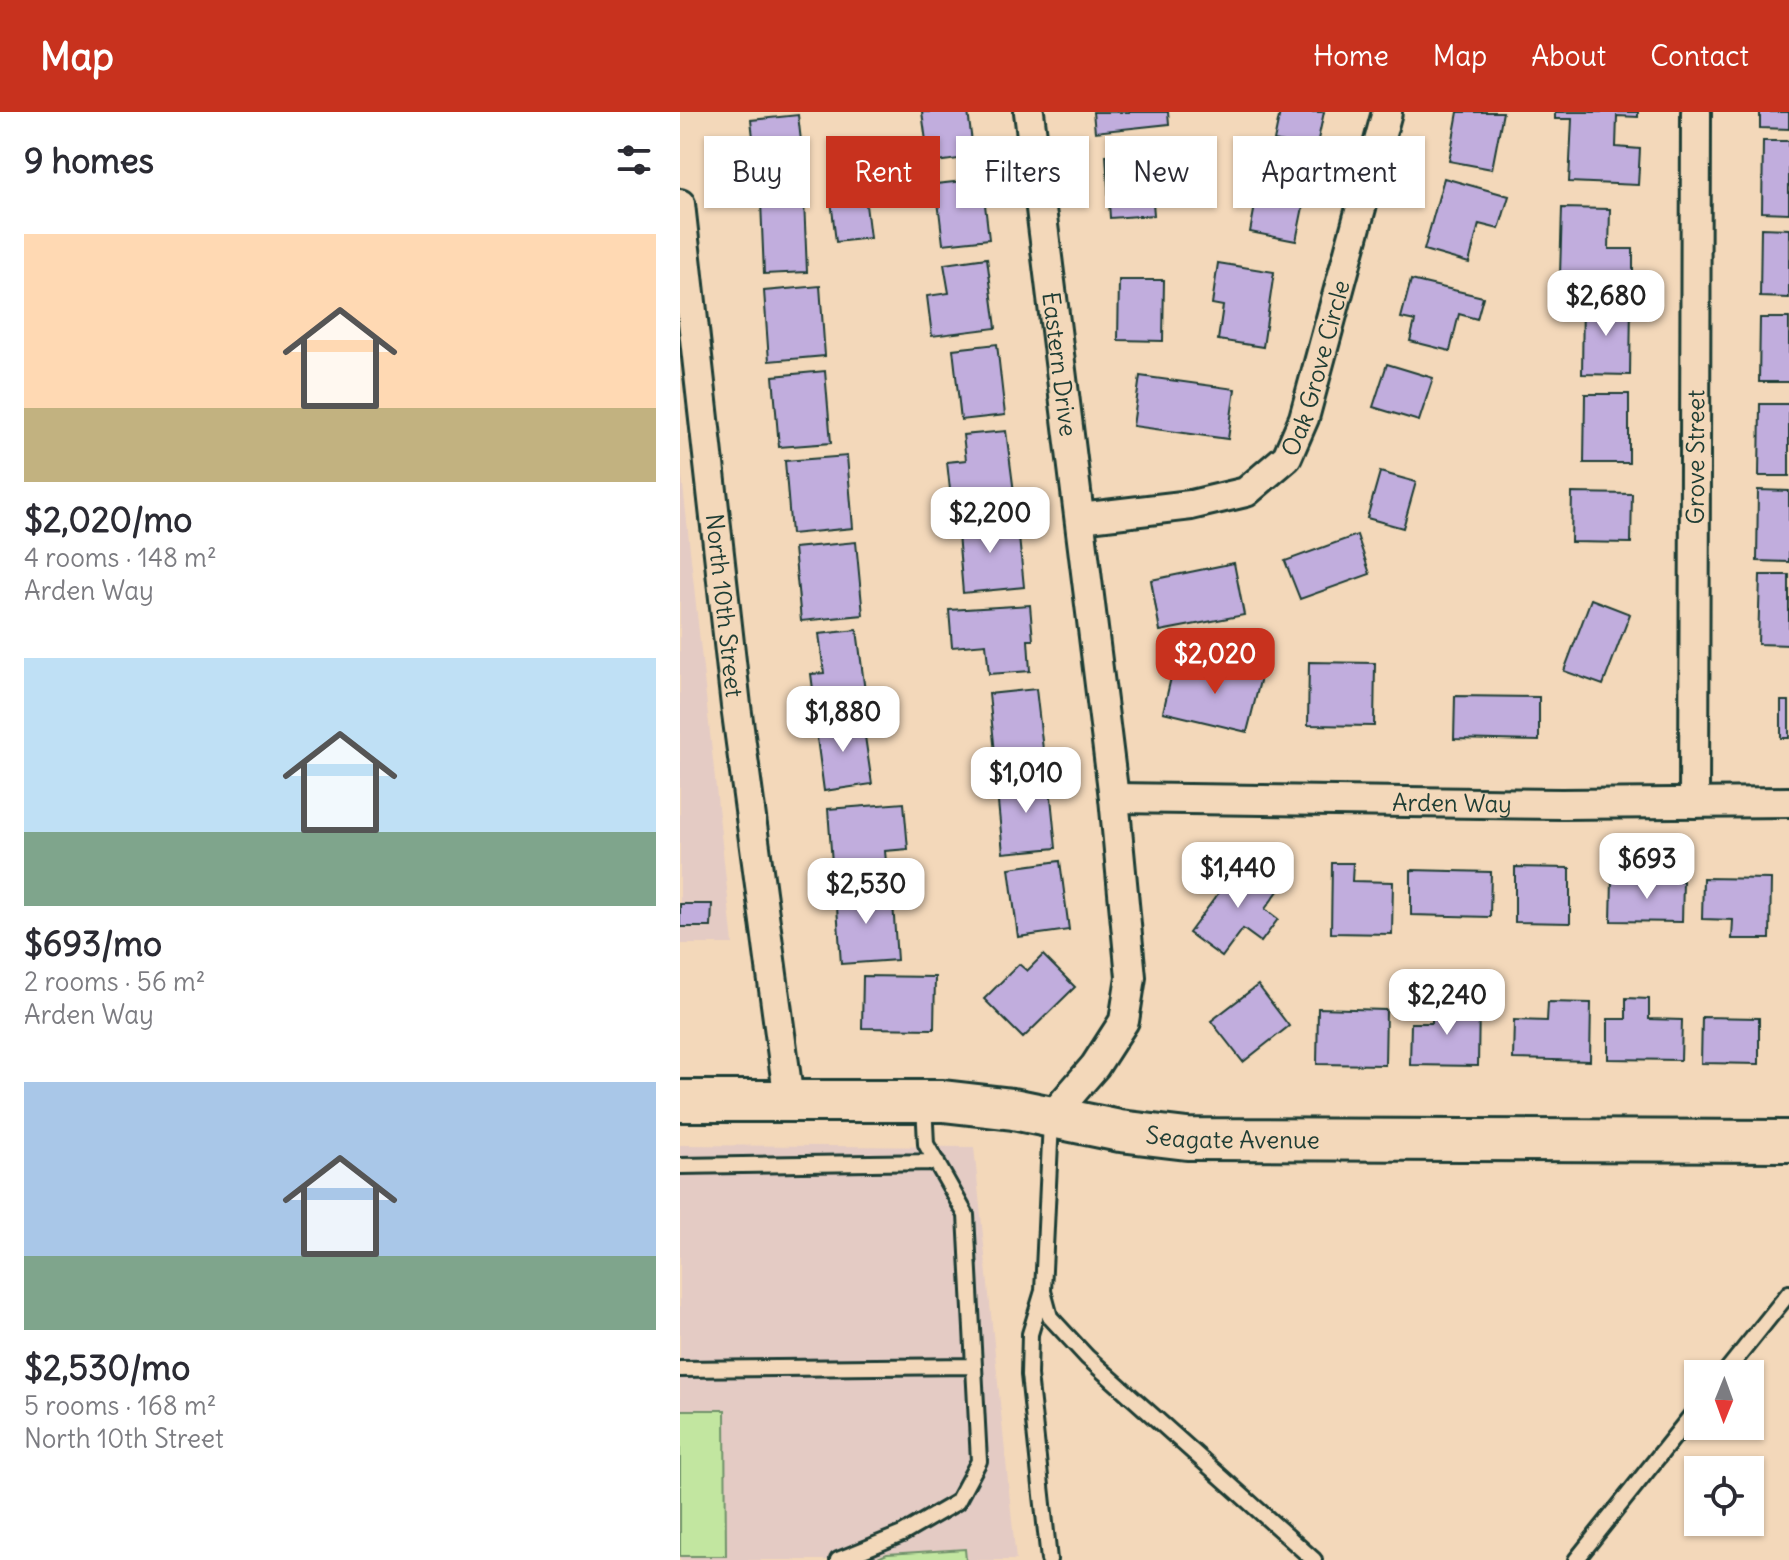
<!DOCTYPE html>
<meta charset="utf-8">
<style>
:root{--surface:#fff;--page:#f2f2f3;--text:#2b2b33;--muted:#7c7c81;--accent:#c8321e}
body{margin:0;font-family:Delius,sans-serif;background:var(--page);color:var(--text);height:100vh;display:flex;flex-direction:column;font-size:30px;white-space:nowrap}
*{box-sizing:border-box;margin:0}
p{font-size:26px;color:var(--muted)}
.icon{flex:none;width:44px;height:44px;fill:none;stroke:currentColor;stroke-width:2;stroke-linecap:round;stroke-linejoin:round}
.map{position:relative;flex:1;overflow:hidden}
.drawer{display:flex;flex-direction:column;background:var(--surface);width:680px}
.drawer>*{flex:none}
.guide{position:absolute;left:24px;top:24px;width:760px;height:72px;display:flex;gap:16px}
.needle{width:52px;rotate:181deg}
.tools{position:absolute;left:1004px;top:1248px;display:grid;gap:16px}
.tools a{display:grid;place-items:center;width:80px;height:80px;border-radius:0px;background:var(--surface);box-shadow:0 2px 6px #0004;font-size:40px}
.price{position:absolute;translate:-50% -68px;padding:0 18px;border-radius:16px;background:#fff;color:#222;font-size:26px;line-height:52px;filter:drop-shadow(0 2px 4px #0008)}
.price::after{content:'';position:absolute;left:50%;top:48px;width:24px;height:18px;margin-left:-12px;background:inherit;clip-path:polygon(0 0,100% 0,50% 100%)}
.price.current{background:var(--accent);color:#fff}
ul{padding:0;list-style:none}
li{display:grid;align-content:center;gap:16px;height:424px;padding:0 24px}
li span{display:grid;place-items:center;height:248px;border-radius:0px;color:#555}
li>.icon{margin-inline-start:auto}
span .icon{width:144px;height:144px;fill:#fffc;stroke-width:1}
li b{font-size:34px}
h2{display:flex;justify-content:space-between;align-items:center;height:96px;padding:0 24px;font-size:34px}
.tag{padding:0 28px;border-radius:0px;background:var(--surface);box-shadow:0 2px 6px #0004;font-size:28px;line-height:72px}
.tag.current{background:var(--accent);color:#fff}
header{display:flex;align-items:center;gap:48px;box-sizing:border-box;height:112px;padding:0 40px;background:var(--accent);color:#fff}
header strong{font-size:38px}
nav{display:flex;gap:44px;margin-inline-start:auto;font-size:28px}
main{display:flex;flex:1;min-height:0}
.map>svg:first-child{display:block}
.built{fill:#e4cbc4}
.green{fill:#c2e6a0;stroke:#70926a;stroke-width:2}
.building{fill:#c1addd;stroke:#1f3d34;stroke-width:2}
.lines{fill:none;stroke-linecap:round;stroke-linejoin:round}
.lane-casing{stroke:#1f3d34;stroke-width:20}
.street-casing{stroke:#1f3d34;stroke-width:34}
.secondary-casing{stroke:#1f3d34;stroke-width:46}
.lane{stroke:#f3d8ba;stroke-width:14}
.street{stroke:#f3d8ba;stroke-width:28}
.secondary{stroke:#f3d8ba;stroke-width:40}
.labels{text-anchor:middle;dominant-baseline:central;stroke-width:6;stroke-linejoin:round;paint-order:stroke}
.street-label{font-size:24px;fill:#1f3d34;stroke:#f3d8ba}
</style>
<header>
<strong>Map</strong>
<nav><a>Home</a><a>Map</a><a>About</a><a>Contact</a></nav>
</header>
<main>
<section class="drawer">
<h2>9 homes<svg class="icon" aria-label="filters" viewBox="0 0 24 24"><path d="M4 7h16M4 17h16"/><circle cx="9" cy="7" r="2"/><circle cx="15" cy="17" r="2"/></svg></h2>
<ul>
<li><span style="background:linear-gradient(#ffd9b3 70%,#c2b280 0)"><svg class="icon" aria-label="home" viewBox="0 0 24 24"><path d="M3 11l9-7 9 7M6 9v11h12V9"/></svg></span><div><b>$2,020/mo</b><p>4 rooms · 148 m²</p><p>Arden Way</p></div></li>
<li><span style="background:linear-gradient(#bfe0f5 70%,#7fa58c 0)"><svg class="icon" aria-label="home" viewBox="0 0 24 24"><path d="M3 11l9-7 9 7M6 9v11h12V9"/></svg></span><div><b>$693/mo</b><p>2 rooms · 56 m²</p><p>Arden Way</p></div></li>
<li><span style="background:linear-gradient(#a9c7e8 70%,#7fa58c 0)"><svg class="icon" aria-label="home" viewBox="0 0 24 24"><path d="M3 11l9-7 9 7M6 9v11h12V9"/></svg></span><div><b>$2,530/mo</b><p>5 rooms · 168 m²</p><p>North 10th Street</p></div></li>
</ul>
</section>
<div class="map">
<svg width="1109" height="1448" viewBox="0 0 1109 1448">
<rect width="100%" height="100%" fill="#f3d8ba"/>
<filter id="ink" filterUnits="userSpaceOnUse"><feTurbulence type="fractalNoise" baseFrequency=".0125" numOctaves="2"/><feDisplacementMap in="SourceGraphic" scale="16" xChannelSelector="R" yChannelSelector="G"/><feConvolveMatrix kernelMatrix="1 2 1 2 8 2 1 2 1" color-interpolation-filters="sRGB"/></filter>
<g filter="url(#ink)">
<!-- built -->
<path class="built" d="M0,346L53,832H0Z
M0,1033L294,1035L336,1448H0Z"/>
<!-- green -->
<path class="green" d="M0,1298H45L46,1444H0Z
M285,1437L286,1448H193L207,1442Z"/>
<!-- building -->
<path class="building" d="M242,0H288L294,45L249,51Z
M413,0H488L489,12L415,20Z
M600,0H644L636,37L594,29Z
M778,0H823L812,57L769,49Z
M875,0H958V5L937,4L936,35L960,37L958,73L889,70L892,7H875Z
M1080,0H1109V17L1080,16Z
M118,3L126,72L79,77L71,8Z
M1083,29H1109V101L1082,100Z
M469,39L474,103L430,106L426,43Z
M584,46L631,56L616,129L570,120Z
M764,66L829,84L819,117L799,112L789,151L744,138Z
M302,67L309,127L263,132L256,72Z
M184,76L190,126L156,130L150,80Z
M124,88L127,160L84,162L81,90Z
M882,96L930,97L929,137H953V164L880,163Z
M1081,116L1109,117V186L1080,185Z
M307,146L316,216L252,224L247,184L269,181L264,152Z
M538,151L594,160L583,235L538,228L543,194L532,192Z
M439,168H484L483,229L438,228Z
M731,168L803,185L797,207L779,202L770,239L730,229L735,209L721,206Z
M140,174L145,244L89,249L84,179Z
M903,188L951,189L950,263L902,262Z
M1080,206H1109V270H1079Z
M317,232L325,303L281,308L273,237Z
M707,252L753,266L739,309L693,295Z
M145,259L151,331L99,335L93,264Z
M460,264L555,277L548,327L453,314Z
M905,282H949V351H904Z
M1080,292H1109V364H1079Z
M326,319L335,388L272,396L267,350L286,348L283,323Z
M167,344L173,416L111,422L105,349Z
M700,360L736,370L723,416L687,406Z
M1078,378L1109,379V450L1077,449Z
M892,381L952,382L951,431L891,430Z
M337,405L344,475L283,481L277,410Z
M677,423L690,462L620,487L605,449Z
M176,430L183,503L121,509L114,436Z
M554,451L564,503L480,519L471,468Z
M1080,463H1109V533L1078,532Z
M911,487L950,502L923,573L884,559Z
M350,493L353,528H348L350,559L309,562L306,532L272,535L269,498Z
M177,518L186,587L135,593L131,562L144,561L139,522Z
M530,549L582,561L567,620L483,600L493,557L526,565Z
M629,550L695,551L694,614L628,613Z
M356,577L364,646L316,651L309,582Z
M775,584L859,585V629L774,627Z
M1101,589H1109V626H1101Z
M182,604L192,672L144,679L135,611Z
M369,665L376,736L323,741L316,670Z
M224,691L228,737L205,739L207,761L153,765L148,697Z
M563,748L601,775L585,797L598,807L581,830L563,817L542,845L509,821Z
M380,749L389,818L338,825L329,756Z
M652,751H673L672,769L713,770L712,822L651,821Z
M835,755L890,756V811L835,810Z
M731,758L811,760L810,805L731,803Z
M1023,766L1091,767L1090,827H1052L1053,808L1022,807Z
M932,767L1003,769L1002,810L931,809Z
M212,777L217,848L161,852L156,781Z
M0,792H32L31,815H0Z
M363,843L395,875L343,926L304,887L339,852L347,859Z
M183,864L255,865L254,917L182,916Z
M578,873L609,914L563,950L531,909Z
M946,886L969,887V907L1002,908L1001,948L928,947V907H946Z
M868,890L911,891L910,949L833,947L834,908L867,909Z
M752,891L799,892L798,954L730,953L731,911H752Z
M638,896L706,898L705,953L637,952Z
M1022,905L1079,906V952L1021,951Z"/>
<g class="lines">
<defs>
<path id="lane" d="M0,1054L257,1050
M363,1179L370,1205L407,1245L634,1448
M0,1257L293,1254
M1044,1262L1109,1181
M158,1448L222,1422L277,1390L299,1349L286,1103L246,1032L244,991
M369,1448L349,1263L350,1222L363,1179L371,1009
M896,1448L1018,1295"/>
<g id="street">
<path id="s1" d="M349,0L434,686L451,865L444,909L415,954L371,1005"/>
<path id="s2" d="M0,92L56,594L109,989"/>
<path id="s3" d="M400,406L511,393L566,380L607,345L624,306L707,0"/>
<path id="s4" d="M434,686L881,692L1109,690"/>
<path id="s5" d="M1014,691L1016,0"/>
</g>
<g id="secondary">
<path id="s6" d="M0,989H263L333,997L440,1019L507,1027L1109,1029"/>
</g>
</defs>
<!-- lane casing -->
<use href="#lane" class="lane-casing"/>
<!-- street casing -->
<use href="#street" class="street-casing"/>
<!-- secondary casing -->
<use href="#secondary" class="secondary-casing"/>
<!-- lane -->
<use href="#lane" class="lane"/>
<!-- street -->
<use href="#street" class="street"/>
<!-- secondary -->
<use href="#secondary" class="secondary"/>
</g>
</g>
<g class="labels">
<!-- street labels -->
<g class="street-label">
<text stroke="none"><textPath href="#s1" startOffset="254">Eastern Drive</textPath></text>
<text stroke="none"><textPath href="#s3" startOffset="316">Oak Grove Circle</textPath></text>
<text stroke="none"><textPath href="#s5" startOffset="346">Grove Street</textPath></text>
<text stroke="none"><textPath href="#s2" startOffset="404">North 10th Street</textPath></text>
<text stroke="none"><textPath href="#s4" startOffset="338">Arden Way</textPath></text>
<text stroke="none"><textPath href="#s6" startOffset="556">Seagate Avenue</textPath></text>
</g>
</g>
</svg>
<div class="tools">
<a><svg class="needle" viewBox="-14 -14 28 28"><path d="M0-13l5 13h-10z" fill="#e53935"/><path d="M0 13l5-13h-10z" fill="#7c7c81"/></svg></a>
<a><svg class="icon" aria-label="locate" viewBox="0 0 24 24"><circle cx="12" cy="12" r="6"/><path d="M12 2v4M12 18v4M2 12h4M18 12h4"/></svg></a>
</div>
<b class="price" style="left:926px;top:226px">$2,680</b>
<b class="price" style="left:310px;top:443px">$2,200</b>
<b class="price current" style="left:535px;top:584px">$2,020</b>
<b class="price" style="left:163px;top:642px">$1,880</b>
<b class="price" style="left:346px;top:703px">$1,010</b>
<b class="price" style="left:967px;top:789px">$693</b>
<b class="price" style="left:558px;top:798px">$1,440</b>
<b class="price" style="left:186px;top:814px">$2,530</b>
<b class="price" style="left:767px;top:925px">$2,240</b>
<div class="guide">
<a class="tag">Buy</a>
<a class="tag current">Rent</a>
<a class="tag">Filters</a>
<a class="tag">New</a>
<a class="tag">Apartment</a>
</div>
</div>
</main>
